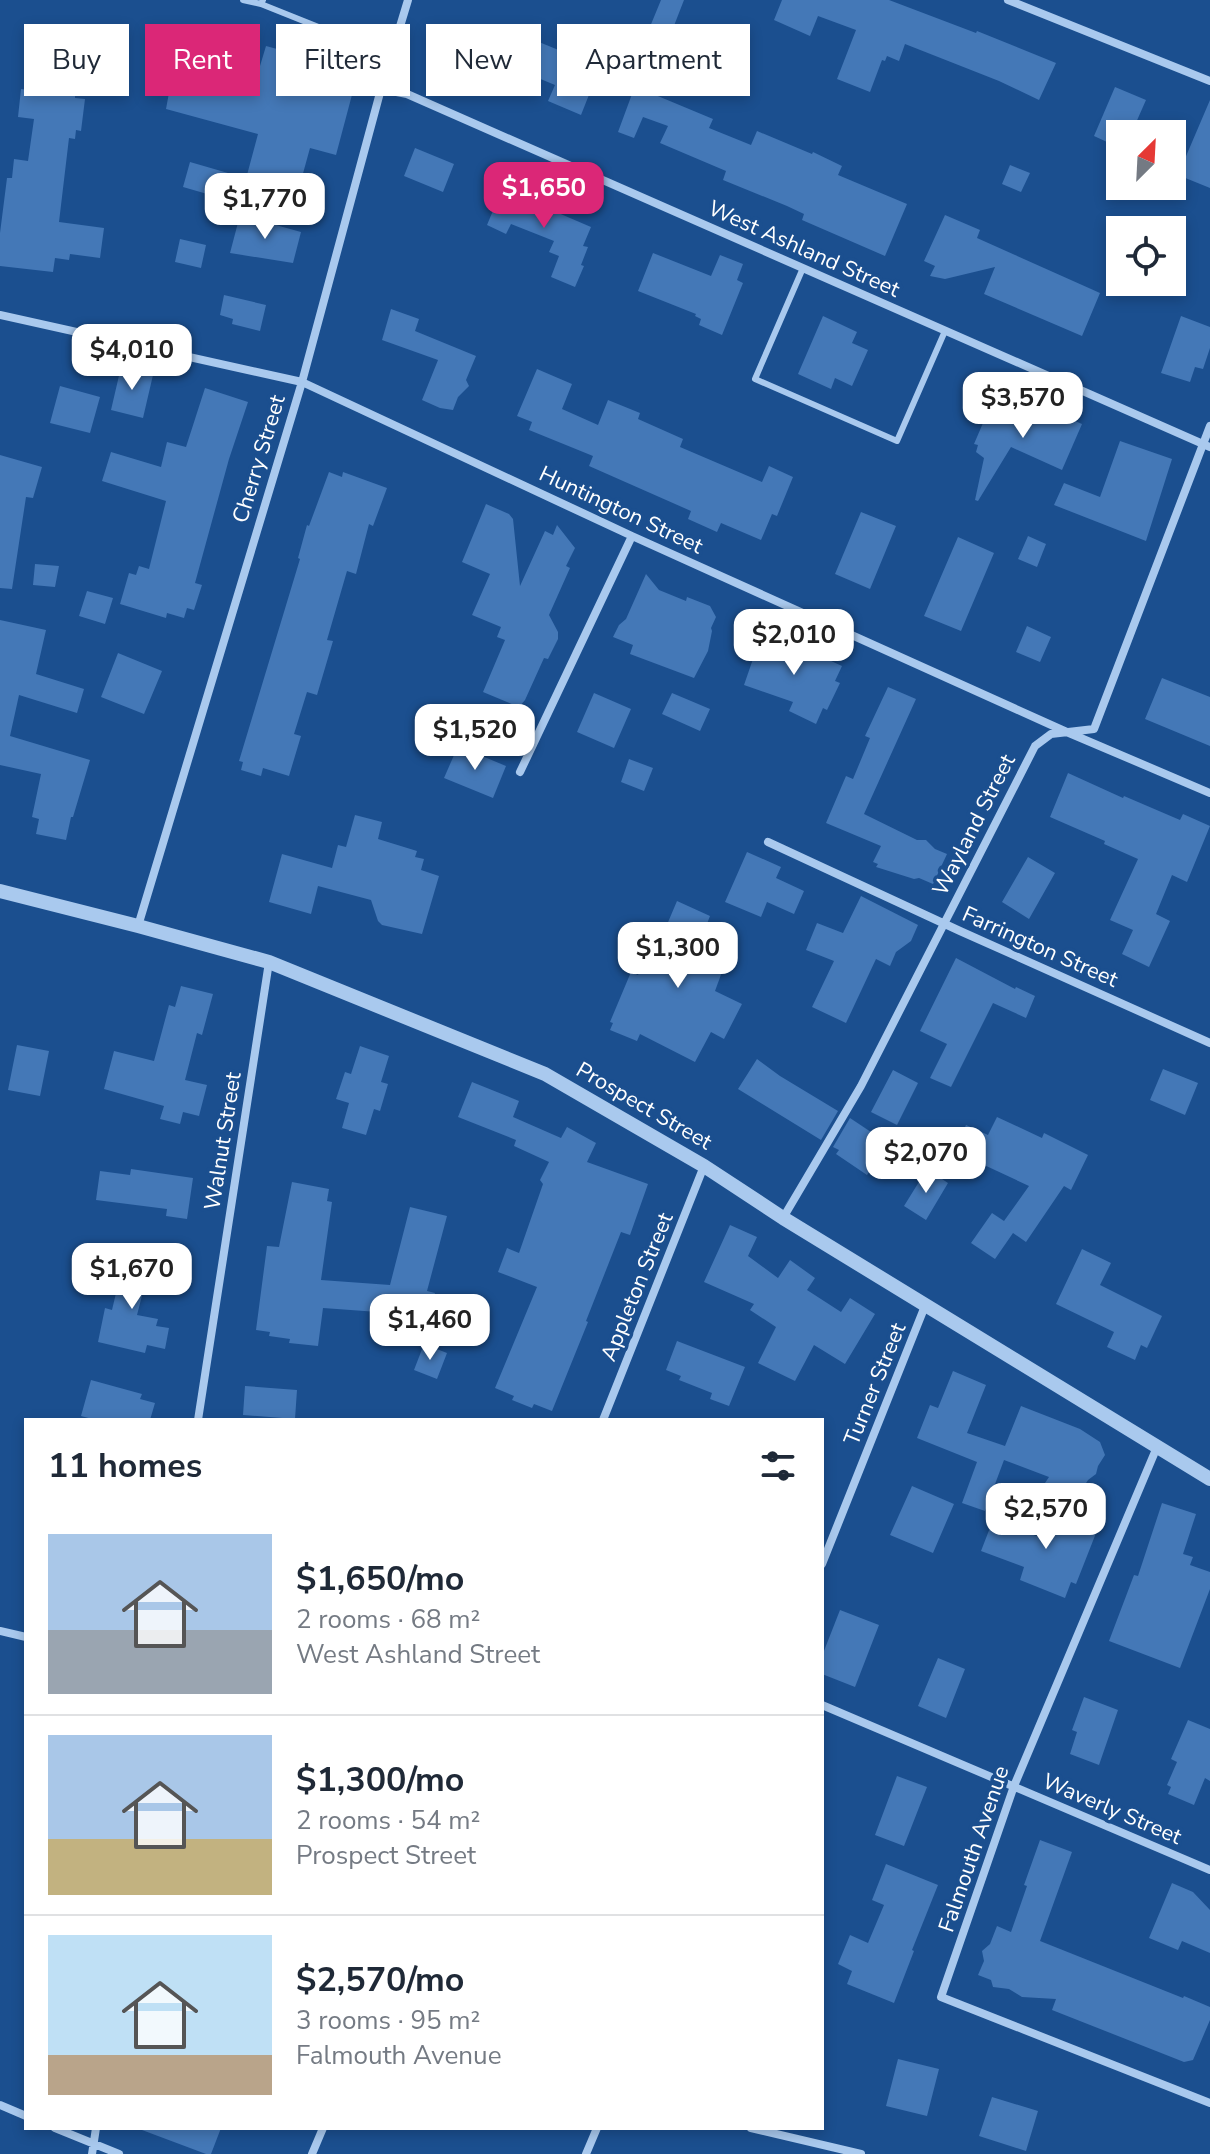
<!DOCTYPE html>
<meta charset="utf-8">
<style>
:root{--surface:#fff;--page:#f2f2f3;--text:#1f2937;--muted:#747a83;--line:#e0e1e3;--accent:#db2777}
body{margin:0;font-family:"Nunito Sans",sans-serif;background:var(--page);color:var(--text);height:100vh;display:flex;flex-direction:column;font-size:30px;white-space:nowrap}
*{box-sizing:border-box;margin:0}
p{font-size:26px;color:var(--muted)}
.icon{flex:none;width:44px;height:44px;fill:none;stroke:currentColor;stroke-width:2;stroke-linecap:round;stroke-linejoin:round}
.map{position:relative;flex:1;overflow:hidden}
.sheet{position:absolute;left:24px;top:1418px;width:800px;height:712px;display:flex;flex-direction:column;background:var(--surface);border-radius:0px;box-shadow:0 4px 12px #0003}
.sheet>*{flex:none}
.top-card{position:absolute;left:24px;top:24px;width:800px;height:72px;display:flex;gap:16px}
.needle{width:52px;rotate:24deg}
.controls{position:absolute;left:1106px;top:120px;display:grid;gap:16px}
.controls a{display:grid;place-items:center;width:80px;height:80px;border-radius:0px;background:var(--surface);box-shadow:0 4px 12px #0003;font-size:40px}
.price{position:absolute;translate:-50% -68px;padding:0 18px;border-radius:16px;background:#fff;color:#222;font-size:26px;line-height:52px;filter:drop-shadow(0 2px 4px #0008)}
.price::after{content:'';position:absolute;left:50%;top:48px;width:24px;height:18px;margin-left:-12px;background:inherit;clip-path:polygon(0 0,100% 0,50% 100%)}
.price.on{background:var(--accent);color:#fff}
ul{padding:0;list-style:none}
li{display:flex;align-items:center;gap:24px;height:200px;padding:0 24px}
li+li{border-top:2px solid var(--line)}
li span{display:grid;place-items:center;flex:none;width:224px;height:160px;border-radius:0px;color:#555}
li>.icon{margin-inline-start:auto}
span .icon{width:96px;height:96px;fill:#fffc;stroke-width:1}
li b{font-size:34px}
h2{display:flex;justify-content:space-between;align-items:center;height:96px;padding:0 24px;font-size:34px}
.chip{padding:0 28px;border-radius:0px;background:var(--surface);box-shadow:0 4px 12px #0003;font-size:28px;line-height:72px}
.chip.on{background:var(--accent);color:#fff}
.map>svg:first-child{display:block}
.building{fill:#4478b7}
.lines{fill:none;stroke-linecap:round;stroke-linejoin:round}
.service{stroke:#a9c9ee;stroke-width:6}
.minor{stroke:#a9c9ee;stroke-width:8}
.tertiary{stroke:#a9c9ee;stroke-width:14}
.labels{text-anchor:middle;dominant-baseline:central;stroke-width:7;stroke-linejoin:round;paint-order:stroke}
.street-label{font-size:22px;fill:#fff;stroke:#1b4f8f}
</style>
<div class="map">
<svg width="1210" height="2154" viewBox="0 0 1210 2154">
<rect width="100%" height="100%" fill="#1b4f8f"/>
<!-- building -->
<path class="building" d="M661,0H684L670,36L677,39L653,94L713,119L709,128L751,145L757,131L812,154L813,152L842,166L838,175L907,204L885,256L802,220L804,214L787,206L723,180L726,171L660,143L668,126L643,117L634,138L618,132L642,67L612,54L624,24L647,34Z
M782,0H889L976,33L977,31L1056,63L1039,100L999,81L905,44L899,61L887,56L885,61L882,60L870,92L837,79L856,30L818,16L810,36L774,20Z
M476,39L509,53L497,82L464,68Z
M539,42L600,67L581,115L548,101L555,85L526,73Z
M178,44L260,66L266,46L303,56L301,61L311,63L309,67L320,70L317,81L353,91L336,155L310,148L299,188L247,175L258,134L166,109Z
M30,84L61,89L60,92L75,94V98L85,99L81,131L76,130L75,139L69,138L59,222L104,228L100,258L70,254L69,260L55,258L53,272L0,266V233L7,178H12L14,159L28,161L34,119L18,117L21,89L29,90Z
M1115,87L1146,100L1131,134H1120V148L1094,136Z
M1210,100V188L1178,175Z
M415,148L454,164L443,192L404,176Z
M190,162L228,173L221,198L183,187Z
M1010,165L1030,173L1021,192L1002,184Z
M505,182L530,192L528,198L543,204L542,206L591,227L583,246L588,247L581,265L584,266L575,287L551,277L559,256L549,252L554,241L511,224L506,234L487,225Z
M240,215L301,232L293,263L230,253Z
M945,215L980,230L977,238L1100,293L1082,336L984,294L995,267L945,279L930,276L935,266L924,261Z
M180,239L206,245L201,268L175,262Z
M653,253L711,276L720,255L743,264L737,280L743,283L722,335L699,325L701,319L695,316L696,314L638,291Z
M224,295L266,305L260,331L232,324L233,319L220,315Z
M391,309L419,319L415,331L476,356L466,380L469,386L458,397L453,410L440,408L422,400L438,360L382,340Z
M823,316L857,332L852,343L868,350L852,386L835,378L831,389L798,374Z
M1181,316L1210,327V348L1203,369L1195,367L1190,382L1161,373Z
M121,367L153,375L143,418L111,410Z
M537,369L572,384L562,409L598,425L608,400L640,413L638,419L683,439L680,447L762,482L769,466L793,477L777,516L772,514L761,540L721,523L717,532L688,519L691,511L589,466L593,456L529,430L532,422L517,416Z
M60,386L100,397L90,433L50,423Z
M205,388L248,402L229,459L195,583L202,585L194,610L187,608L184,618L167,613L166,618L120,604L129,573L136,575L139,566L149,569L166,501L102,481L111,452L161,467L167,442L186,447Z
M992,402L1038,424L1045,408L1082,424L1062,470L1011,447L978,501L975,500L984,458L976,452L978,445L974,444Z
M1120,441L1172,459L1146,541L1054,505L1064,483L1100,497Z
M0,455L42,467L33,498L26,497L12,589L0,588Z
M329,472L342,477L343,472L387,488L373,526L369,524L356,574L347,571L327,640L333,641L317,695L307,692L294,734L301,736L289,776L263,768L261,776L241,770L243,762L239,761L300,559L298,558L307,525L309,526Z
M486,504L509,514L513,519L520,586L545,531L553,535L557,525L575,548L566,566L570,568L549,615L558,632V639L548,659L544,658L525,700L519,707L483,692L505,640L497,637L501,627L472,615L490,574L462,562Z
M861,512L896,526L870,589L835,574Z
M1028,536L1046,544L1037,567L1018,559Z
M958,537L994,553L961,631L924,616Z
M35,564L59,566L55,587L33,585Z
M646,574L659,590L686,601L687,597L710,606L716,617L711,628L712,631L708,651L694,678L630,654L633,645L613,637L619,625L626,619Z
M87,591L113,598L105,624L79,616Z
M0,620L46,630L36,674L84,689L77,713L19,695L10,736L90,760L73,817H71L66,840L36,834L39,819L32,817L41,774L0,765Z
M1027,626L1051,637L1040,662L1016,652Z
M762,633L807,650L842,666L835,681L840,683L827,710L823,708L816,724L789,711L793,702L744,685Z
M118,653L162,671L144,714L101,697Z
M1162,678L1210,697V746L1145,719Z
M888,687L916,699L864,814L917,840H926L935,849L947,854L933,884L919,878L914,879L876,867L878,864L873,862L881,846L826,823L846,776L853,779L870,738L865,736Z
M594,693L631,709L614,748L577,732Z
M672,693L710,709L700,731L662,714Z
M458,746L506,766L493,798L444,778Z
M629,759L653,768L644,791L621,782Z
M1068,773L1123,798L1124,796L1180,820L1183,814L1210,826L1187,882L1172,875L1156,914L1170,921L1149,967L1122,954L1133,930L1110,920L1138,859L1104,844L1105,841L1050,817Z
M355,815L382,822L378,839L417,851L415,857L424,859L421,870L439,876L422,934L382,925L378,921L371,900L318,886L311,914L269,902L282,854L332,868L338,845L346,847Z
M747,852L781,867L776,878L804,891L794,914L767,902L761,917L725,902Z
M1028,857L1055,873L1029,919L1002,902Z
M861,896L918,925L911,941L896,952L890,966L876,959L846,1023L812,1007L834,961L806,950L817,923L843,933Z
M677,901L710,916L701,939L730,950L715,991L742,1004L724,1039L711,1032L695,1062L640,1034L637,1041L610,1030L613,1023L610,1022L631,972L638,975L646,957L652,960Z
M956,958L1015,989L1016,987L1035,996L1026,1018L993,1003L951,1087L930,1078L947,1044L920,1031Z
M181,986L213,994L202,1035L197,1033L185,1080L207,1085L199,1116L183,1112L180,1124L160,1119L164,1106L104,1089L114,1051L154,1061L169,1005L175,1007Z
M17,1045L49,1051L40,1096L8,1090Z
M360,1046L389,1056L381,1082L388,1084L380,1111L374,1109L366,1135L342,1128L349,1103L336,1099L345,1072L351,1074Z
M757,1059L780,1076L838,1111L821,1140L738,1089Z
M1163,1069L1198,1083L1185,1115L1150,1100Z
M893,1070L918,1083L897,1125L871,1112Z
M472,1082L519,1101L513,1117L561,1138L567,1127L596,1143L587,1162L648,1184L630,1235L621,1232L586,1321L588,1322L552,1411L534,1404L532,1408L512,1400L514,1396L495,1388L537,1287L498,1272L507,1248L519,1253L543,1184L540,1180L549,1162L514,1146L516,1140L458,1117Z
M997,1117L1042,1138L1044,1133L1088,1155L1071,1190L1064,1186L1026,1242L1013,1233L995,1259L971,1243L992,1213L1004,1221L1029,1186L954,1151L966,1125L988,1135Z
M850,1118L889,1144L867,1175L836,1154L839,1150L833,1147Z
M131,1169L193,1178L187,1219L166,1216L167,1209L96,1200L100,1171L130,1175Z
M927,1169L948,1183L926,1220L904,1206Z
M292,1182L329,1189L327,1201L332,1202L321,1280L390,1285L410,1207L447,1216L427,1291L435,1293L428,1319L379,1306L378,1312L323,1308L318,1346L289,1343L290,1339L269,1336L270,1332L256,1330L267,1246L279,1247Z
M730,1225L757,1237L748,1256L778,1278L790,1260L815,1278L807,1290L841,1312L850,1298L875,1314L845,1364L814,1345L795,1381L758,1363L776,1327L750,1310L754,1304L704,1282Z
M1082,1249L1111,1263L1100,1285L1162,1316L1147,1348L1141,1345L1135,1360L1107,1347L1114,1332L1056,1304Z
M126,1251L152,1257L137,1315L158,1319L156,1326L169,1328L165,1349L147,1345L145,1353L98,1342L105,1308L112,1310Z
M677,1341L745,1367L729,1406L710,1399L712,1393L679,1380L681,1376L666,1370Z
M424,1344L447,1353L437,1379L414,1370Z
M953,1371L986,1385L967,1433L1005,1446L1021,1406L1080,1429L1100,1442L1105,1455L1098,1466L1096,1474L1088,1480L1074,1502L1045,1483L1049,1477L1004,1460L985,1511L962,1503L977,1462L917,1438L930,1405L938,1408Z
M91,1380L142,1394L140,1399L155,1403L150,1420H96L81,1416Z
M245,1386L297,1390L295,1419L243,1415Z
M912,1486L954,1504L933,1553L890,1535Z
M1162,1503L1196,1514L1183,1554L1193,1557L1190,1565L1210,1572V1589L1180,1668L1109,1641L1134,1575L1138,1576Z
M1060,1507L1097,1522L1095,1526L1098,1528L1076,1584L1071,1582L1065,1598L1020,1580L1024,1567L981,1551L993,1520L1047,1540Z
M840,1610L879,1625L855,1687L822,1674V1656Z
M938,1658L965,1669L946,1718L918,1706Z
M1084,1697L1118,1710L1099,1765L1070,1754L1077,1732L1072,1730Z
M1188,1720L1210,1729V1781L1205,1778L1194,1805L1168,1794L1171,1787L1167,1785L1177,1762L1171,1759Z
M897,1776L927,1787L904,1846L875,1835Z
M1040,1840L1072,1852L1040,1941L1183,1998L1184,1996L1210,2007V2020L1193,2060L1184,2062L1052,2010L1056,1999L1022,1997L1009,1989L993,1987L991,1980L978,1975L984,1961L982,1951L990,1944L997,1926L1011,1932L1027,1886L1024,1885Z
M886,1864L938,1885L912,1950L914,1951L894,2003L847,1984L852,1971L838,1964L850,1935L868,1943L884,1905L872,1900Z
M1172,1883L1193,1892L1210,1910V1953L1182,1941L1178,1950L1149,1938Z
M898,2059L939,2069L927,2116L886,2106Z
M992,2097L1038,2111L1026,2151L979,2136Z
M143,2128H221L211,2154H206L142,2130Z"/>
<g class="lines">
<!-- service -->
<path class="service" d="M243,0L261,4
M263,0L261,4L366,46L391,58
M803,268L755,379L897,441L945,331"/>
<!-- minor -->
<path class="minor" d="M1008,0L1210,81
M381,89L407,94L1210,447
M0,315L302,382L632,536L1069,733L1210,793
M520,772L632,536
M768,842L960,931L1210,1043
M138,926L302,382L381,89L408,0
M783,1218L861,1086L1035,746L1051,734L1094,729L1210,426
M198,1420L269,962
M603,1420L704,1166
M1157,1447L1014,1786L941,1997L1210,2103
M822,1564L925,1306
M0,1631L26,1637
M822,1705L1210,1870
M0,2105L26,2116
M55,2128L119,2154
M751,2128L861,2154
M92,2154L96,2128
M312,2154L323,2128
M586,2154L597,2128"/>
<!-- tertiary -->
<path class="tertiary" d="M0,891L138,926L269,962L545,1074L704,1166L783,1218L1210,1479"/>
</g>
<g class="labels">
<!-- street labels -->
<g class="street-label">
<text transform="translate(804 249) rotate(24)">West Ashland Street</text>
<text transform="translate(259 459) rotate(-73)">Cherry Street</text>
<text transform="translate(621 510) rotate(25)">Huntington Street</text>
<text transform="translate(974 825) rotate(-63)">Wayland Street</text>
<text transform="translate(1040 947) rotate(24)">Farrington Street</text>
<text transform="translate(644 1106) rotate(30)">Prospect Street</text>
<text transform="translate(223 1141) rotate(-81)">Walnut Street</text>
<text transform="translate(637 1287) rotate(-68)">Appleton Street</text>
<text transform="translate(875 1384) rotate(-68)">Turner Street</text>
<text transform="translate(1112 1809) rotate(23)">Waverly Street</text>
<text transform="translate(974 1849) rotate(-71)">Falmouth Avenue</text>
</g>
</g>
</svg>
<div class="controls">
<a><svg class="needle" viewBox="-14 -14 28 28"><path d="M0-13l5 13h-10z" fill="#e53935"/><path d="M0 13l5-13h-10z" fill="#747a83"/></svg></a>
<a><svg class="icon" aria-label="locate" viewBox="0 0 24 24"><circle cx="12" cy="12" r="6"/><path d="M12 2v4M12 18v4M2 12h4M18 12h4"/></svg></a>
</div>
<b class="price on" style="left:544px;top:230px">$1,650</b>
<b class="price" style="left:265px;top:241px">$1,770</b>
<b class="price" style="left:132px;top:392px">$4,010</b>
<b class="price" style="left:1023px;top:440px">$3,570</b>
<b class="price" style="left:794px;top:677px">$2,010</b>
<b class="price" style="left:475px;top:772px">$1,520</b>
<b class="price" style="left:678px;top:990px">$1,300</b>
<b class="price" style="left:926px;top:1195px">$2,070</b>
<b class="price" style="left:132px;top:1311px">$1,670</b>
<b class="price" style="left:430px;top:1362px">$1,460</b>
<b class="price" style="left:1046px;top:1551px">$2,570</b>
<div class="top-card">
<a class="chip">Buy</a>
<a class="chip on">Rent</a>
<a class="chip">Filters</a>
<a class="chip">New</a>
<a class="chip">Apartment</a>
</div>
<section class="sheet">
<h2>11 homes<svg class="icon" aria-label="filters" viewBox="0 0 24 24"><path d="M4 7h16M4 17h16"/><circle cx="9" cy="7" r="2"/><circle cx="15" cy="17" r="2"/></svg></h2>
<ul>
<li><span style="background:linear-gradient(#a9c7e8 60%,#9aa5b1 0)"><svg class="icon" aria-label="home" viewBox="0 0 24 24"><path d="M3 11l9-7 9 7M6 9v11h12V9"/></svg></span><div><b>$1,650/mo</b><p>2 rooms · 68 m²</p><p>West Ashland Street</p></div></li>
<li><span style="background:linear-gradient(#a9c7e8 65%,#c2b280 0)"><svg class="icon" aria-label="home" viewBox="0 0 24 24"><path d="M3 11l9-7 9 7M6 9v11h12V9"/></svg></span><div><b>$1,300/mo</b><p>2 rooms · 54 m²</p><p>Prospect Street</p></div></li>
<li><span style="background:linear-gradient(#bfe0f5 75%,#b9a48a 0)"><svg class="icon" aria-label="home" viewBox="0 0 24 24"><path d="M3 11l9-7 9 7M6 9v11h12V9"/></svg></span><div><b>$2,570/mo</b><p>3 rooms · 95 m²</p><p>Falmouth Avenue</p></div></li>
</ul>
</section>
</div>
